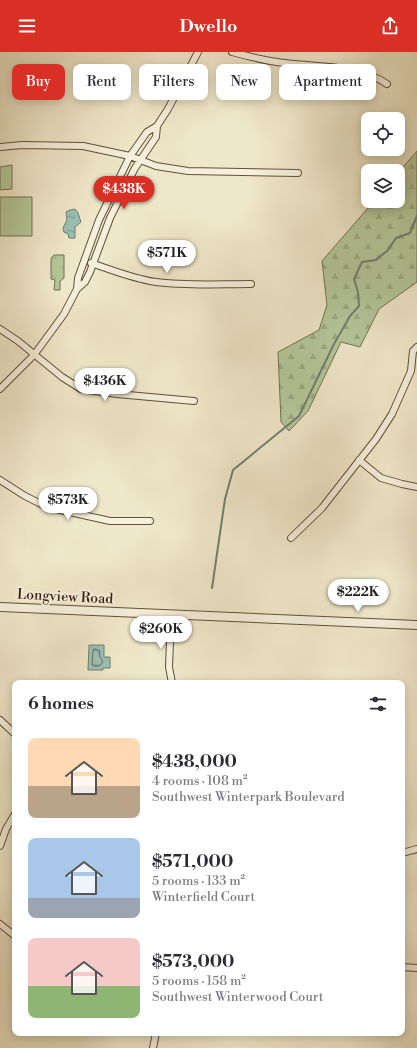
<!DOCTYPE html>
<meta charset="utf-8">
<style>
:root{--surface:#fff;--page:#f7f7f7;--text:#2b2b33;--muted:#7c7c81;--accent:#d93025}
body{margin:0;font-family:"Libre Bodoni",serif;background:var(--page);color:var(--text);height:100vh;display:flex;flex-direction:column;font-size:15px;white-space:nowrap}
*{box-sizing:border-box;margin:0}
p{font-size:13px;color:var(--muted)}
.icon{flex:none;width:22px;height:22px;fill:none;stroke:currentColor;stroke-width:2;stroke-linecap:round;stroke-linejoin:round}
.map{position:relative;flex:1;overflow:hidden}
.sheet{position:absolute;left:12px;top:628px;width:393px;height:356px;display:flex;flex-direction:column;background:var(--surface);border-radius:8px;box-shadow:0 2px 10px #0003}
.sheet>*{flex:none}
.hud{position:absolute;left:12px;top:12px;width:393px;height:36px;display:flex;gap:8px}
.buttons{position:absolute;left:361px;top:60px;display:grid;gap:8px}
.buttons a{display:grid;place-items:center;width:44px;height:44px;border-radius:8px;background:var(--surface);box-shadow:0 2px 10px #0003;font-size:20px}
.price{position:absolute;translate:-50% -34px;padding:0 9px;border-radius:14px;background:#fff;color:#222;font-size:13px;line-height:26px;filter:drop-shadow(0 1px 2px #0008)}
.price::after{content:'';position:absolute;left:50%;top:24px;width:12px;height:9px;margin-left:-6px;background:inherit;clip-path:polygon(0 0,100% 0,50% 100%)}
.price.active{background:var(--accent);color:#fff}
ul{padding:0;list-style:none}
li{display:flex;align-items:center;gap:12px;height:100px;padding:0 16px}
li span{display:grid;place-items:center;flex:none;width:112px;height:80px;border-radius:8px;color:#555}
li>.icon{margin-inline-start:auto}
span .icon{width:48px;height:48px;fill:#fffc;stroke-width:1}
li b{font-size:17px}
h2{display:flex;justify-content:space-between;align-items:center;height:48px;padding:0 16px;font-size:17px}
.chip{padding:0 14px;border-radius:8px;background:var(--surface);box-shadow:0 2px 10px #0003;font-size:14px;line-height:36px}
.chip.active{background:var(--accent);color:#fff}
header{display:flex;justify-content:space-between;align-items:center;height:52px;padding:0 16px;background:var(--accent);color:#fff;font-size:18px;font-weight:600}
.map>svg:first-child{display:block}
.grass{fill:url(#grass-tufts);stroke:#747251}
.forest{fill:url(#forest-firs);stroke:#747251}
.pitch{fill:#b4c79a;stroke:#747251}
.water{fill:url(#water-ripples);stroke:#717f70}
.lines{fill:none;stroke-linecap:round;stroke-linejoin:round}
.shore{stroke:#666e5e;stroke-width:1}
.stream{stroke:#717f70;stroke-width:2}
.minor-casing{stroke:#625038;stroke-width:8}
.tertiary-casing{stroke:#625038;stroke-width:10}
.minor{stroke:#f5efdc;stroke-width:6}
.tertiary{stroke:#f5efdc;stroke-width:8}
.labels{text-anchor:middle;dominant-baseline:central;stroke-width:4;stroke-linejoin:round;paint-order:stroke}
.street-label{font-size:14px;fill:#331d08;stroke:#f5efdc}
</style>
<header><svg class="icon" aria-label="menu" viewBox="0 0 24 24"><path d="M4 6h16M4 12h16M4 18h16"/></svg>Dwello<svg class="icon" aria-label="share" viewBox="0 0 24 24"><path d="M12 15V3M7 8l5-5 5 5M5 13v7h14v-7"/></svg></header>
<div class="map">
<svg width="417" height="996" viewBox="0 0 417 996">
<defs>
<pattern id="grass-tufts" width="24" height="20" patternUnits="userSpaceOnUse"><rect width="24" height="20" fill="#b4c79a"/><path d="M3 7l-1-3M5 7V3M7 7l1-3M15 17l-1-3M17 17v-4M19 17l1-3" fill="none" stroke="#9baa83"/></pattern>
<pattern id="forest-firs" width="22" height="20" patternUnits="userSpaceOnUse"><rect width="22" height="20" fill="#b4c79a"/><path d="M5 1l3.5 6h-7zM16 11l3.5 6h-7z" fill="#9baa83"/></pattern>
<pattern id="water-ripples" width="26" height="14" patternUnits="userSpaceOnUse"><rect width="26" height="14" fill="#9ac0b5"/><path d="M2 4q2-2 4 0t4 0M15 11q2-2 4 0t4 0" fill="none" stroke="#7e9b91"/></pattern>
</defs>
<rect width="100%" height="100%" fill="#efe7c9"/>
<filter id="stains"><feTurbulence type="fractalNoise" baseFrequency=".005" numOctaves="4"/><feColorMatrix values="0 0 0 0 .2 0 0 0 0 .09 0 0 0 0 .02 0 0 0 .5 -.17"/></filter>
<radialGradient id="worn" r=".72"><stop offset=".6" stop-color="#630" stop-opacity="0"/><stop offset="1" stop-color="#630" stop-opacity=".3"/></radialGradient>
<!-- grass -->
<path class="grass" d="M54,203H64V226L60,229V238H54L55,228L51,227V206Z"/>
<!-- forest -->
<path class="forest" d="M417,99V230L379,257L360,295L341,290L308,359L289,379L281,370L278,300L319,278L327,253L322,209L374,149H398V121Z"/>
<!-- pitch -->
<path class="pitch" d="M12,113V137L0,138V115Z
M0,145H32V184H0Z"/>
<!-- water -->
<path class="water" d="M75,157L78,161L81,170L75,175V186H69L68,182L64,180L63,176L67,168L66,160L70,158Z
M89,593H104V605H110V616H103V618H88Z"/>
<g class="lines">
<!-- shore -->
<path class="shore" d="M94,597L99,598L100,605L103,610L99,614H94L92,613L93,599Z"/>
<!-- stream -->
<path class="stream" d="M212,536L225,447L233,418L299,364L334,292L350,264L359,254L358,240L354,227L362,210L376,208L388,198L396,186L410,181L417,164"/>
<defs>
<path id="minor" d="M232,0C247,4 262,8 277,10C310,15 359,12 387,32
M0,95L22,93L83,94L130,104L156,114L188,119L298,121
M91,211C112,218 134,227 156,230C187,234 219,232 251,232
M77,237L78,226L99,168L130,104L147,80L157,74L168,57L198,0
M0,277L18,289L62,325L81,337L117,342L194,349
M0,337L34,303L64,262L77,237L85,230L90,220L110,166L135,116L156,85L157,74
M359,408L381,426L402,432L417,435
M0,428L25,444L47,455L110,469H150
M291,486L322,456L376,387L392,362L411,319L413,299L417,295
M171,563L169,615L172,631
M0,668L15,682
M0,794L6,777L15,762
M402,801L417,797
M0,872L15,884
M402,915L417,916
M153,996L156,981"/>
<path id="tertiary" d="M0,555L417,573"/>
</defs>
<!-- minor casing -->
<use href="#minor" class="minor-casing"/>
<!-- tertiary casing -->
<use href="#tertiary" class="tertiary-casing"/>
<!-- minor -->
<use href="#minor" class="minor"/>
<!-- tertiary -->
<use href="#tertiary" class="tertiary"/>
</g>
<g class="labels">
<!-- street labels -->
<g class="street-label">
<text transform="translate(65 545) rotate(3)">Longview Road</text>
</g>
</g>
<rect width="100%" height="100%" filter="url(#stains)"/>
<rect width="100%" height="100%" fill="url(#worn)"/>
</svg>
<div class="buttons">
<a><svg class="icon" aria-label="locate" viewBox="0 0 24 24"><circle cx="12" cy="12" r="6"/><path d="M12 2v4M12 18v4M2 12h4M18 12h4"/></svg></a>
<a><svg class="icon" aria-label="layers" viewBox="0 0 24 24"><path d="M12 4l9 5-9 5-9-5zM3 14l9 5 9-5"/></svg></a>
</div>
<b class="price active" style="left:124px;top:158px">$438K</b>
<b class="price" style="left:167px;top:222px">$571K</b>
<b class="price" style="left:105px;top:350px">$436K</b>
<b class="price" style="left:68px;top:469px">$573K</b>
<b class="price" style="left:358px;top:561px">$222K</b>
<b class="price" style="left:161px;top:598px">$260K</b>
<div class="hud">
<a class="chip active">Buy</a>
<a class="chip">Rent</a>
<a class="chip">Filters</a>
<a class="chip">New</a>
<a class="chip">Apartment</a>
</div>
<section class="sheet">
<h2>6 homes<svg class="icon" aria-label="filters" viewBox="0 0 24 24"><path d="M4 7h16M4 17h16"/><circle cx="9" cy="7" r="2"/><circle cx="15" cy="17" r="2"/></svg></h2>
<ul>
<li><span style="background:linear-gradient(#ffd9b3 60%,#b9a48a 0)"><svg class="icon" aria-label="home" viewBox="0 0 24 24"><path d="M3 11l9-7 9 7M6 9v11h12V9"/></svg></span><div><b>$438,000</b><p>4 rooms · 108 m²</p><p>Southwest Winterpark Boulevard</p></div></li>
<li><span style="background:linear-gradient(#a9c7e8 75%,#9aa5b1 0)"><svg class="icon" aria-label="home" viewBox="0 0 24 24"><path d="M3 11l9-7 9 7M6 9v11h12V9"/></svg></span><div><b>$571,000</b><p>5 rooms · 133 m²</p><p>Winterfield Court</p></div></li>
<li><span style="background:linear-gradient(#f6c9c9 60%,#8fb573 0)"><svg class="icon" aria-label="home" viewBox="0 0 24 24"><path d="M3 11l9-7 9 7M6 9v11h12V9"/></svg></span><div><b>$573,000</b><p>5 rooms · 158 m²</p><p>Southwest Winterwood Court</p></div></li>
</ul>
</section>
</div>
